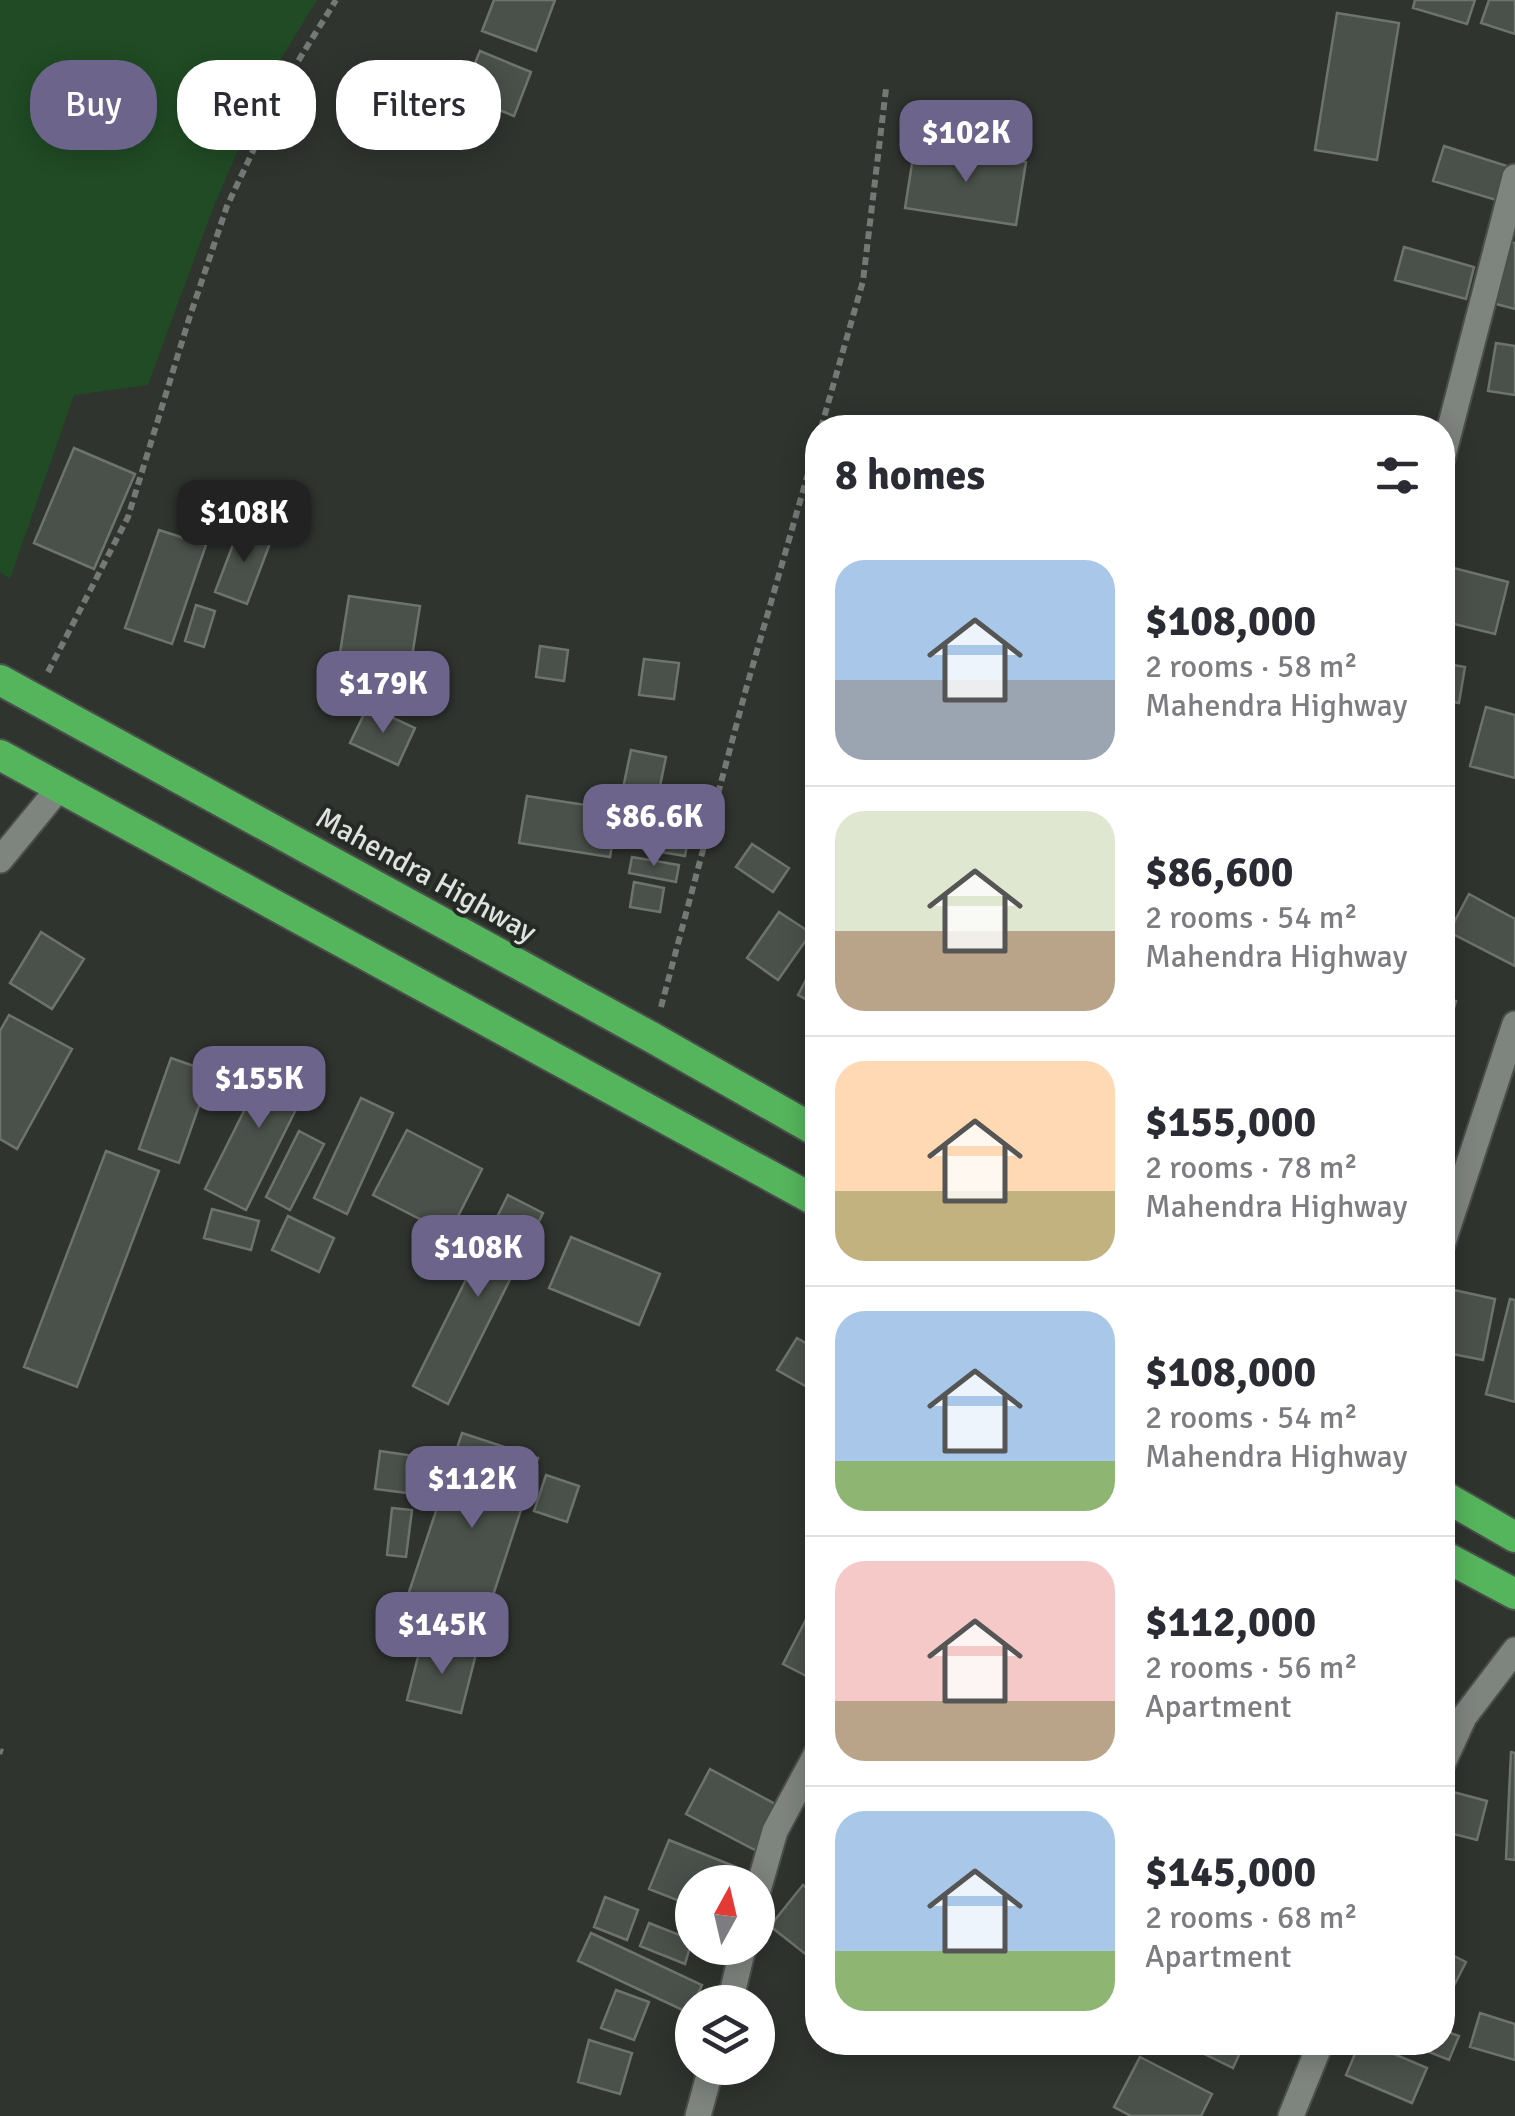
<!DOCTYPE html>
<meta charset="utf-8">
<style>
:root{--surface:#fff;--page:#f7f7f7;--text:#2b2b33;--muted:#7c7c81;--line:#e1e1e2;--accent:#6c648a}
body{margin:0;font-family:Signika,sans-serif;background:var(--page);color:var(--text);height:100vh;display:flex;flex-direction:column;font-size:38px;white-space:nowrap}
*{box-sizing:border-box;margin:0}
p{font-size:32px;color:var(--muted)}
.icon{flex:none;width:55px;height:55px;fill:none;stroke:currentColor;stroke-width:2;stroke-linecap:round;stroke-linejoin:round}
.map{position:relative;flex:1;overflow:hidden}
.sheet{position:absolute;left:805px;top:415px;width:650px;height:1640px;display:flex;flex-direction:column;background:var(--surface);border-radius:40px;box-shadow:0 5px 25px #0003}
.sheet>*{flex:none}
.banner{position:absolute;left:30px;top:60px;width:625px;height:90px;display:flex;gap:20px}
.needle{width:65px;rotate:8deg}
.buttons{position:absolute;left:675px;top:1865px;display:grid;gap:20px}
.buttons a{display:grid;place-items:center;width:100px;height:100px;border-radius:50%;background:var(--surface);box-shadow:0 5px 25px #0003;font-size:50px}
.price{position:absolute;translate:-50% -85px;padding:0 22px;border-radius:20px;background:var(--accent);color:#fff;font-size:32px;line-height:65px;filter:drop-shadow(0 2px 5px #0008)}
.price::after{content:'';position:absolute;left:50%;top:60px;width:30px;height:22px;margin-left:-15px;background:inherit;clip-path:polygon(0 0,100% 0,50% 100%)}
.price.selected{background:#222;color:#fff}
ul{padding:0;list-style:none}
li{display:flex;align-items:center;gap:30px;height:250px;padding:0 30px}
li+li{border-top:2px solid var(--line)}
li span{display:grid;place-items:center;flex:none;width:280px;height:200px;border-radius:30px;color:#555}
li>.icon{margin-inline-start:auto}
span .icon{width:120px;height:120px;fill:#fffc;stroke-width:1}
li b{font-size:42px}
h2{display:flex;justify-content:space-between;align-items:center;height:120px;padding:0 30px;font-size:42px}
.tag{padding:0 35px;border-radius:40px;background:var(--surface);box-shadow:0 5px 25px #0003;font-size:35px;line-height:90px}
.tag.selected{background:var(--accent);color:#fff}
.map>svg:first-child{display:block}
.green{fill:#204b24}
.building{fill:#4a504a;stroke:#6d736d;stroke-width:2.5}
.lines{fill:none;stroke-linecap:round;stroke-linejoin:round}
.minor-casing{stroke:#4b4f4b;stroke-width:29}
.highway-casing{stroke:#4b4f4b;stroke-width:34}
.path{stroke:#757975;stroke-width:6;stroke-dasharray:8 5;stroke-linecap:butt}
.minor{stroke:#7e847e;stroke-width:25}
.highway{stroke:#55b55c;stroke-width:30}
.labels{text-anchor:middle;dominant-baseline:central;stroke-width:8;stroke-linejoin:round;paint-order:stroke}
.street-label{font-size:30px;fill:#dfe2df;stroke:#252a25}
</style>
<div class="map">
<svg width="1515" height="2116" viewBox="0 0 1515 2116">
<rect width="100%" height="100%" fill="#2f342f"/>
<!-- green -->
<path class="green" d="M0,0H317L269,78L213,208L148,385L74,395L10,579L0,572Z"/>
<!-- building -->
<path class="building" d="M494,0H555L536,51L482,31Z
M1415,0H1475L1467,24L1413,8Z
M1489,0H1515V34L1481,23Z
M1337,13L1399,23L1377,160L1315,150Z
M480,51L531,72L514,116L462,95Z
M915,145L1026,162L1016,225L905,208Z
M1444,146L1507,166L1496,200L1433,181Z
M1503,240L1515,243V309L1485,301Z
M1404,247L1474,267L1466,299L1395,280Z
M1496,343L1515,346V395L1488,391Z
M74,448L135,474L94,569L34,543Z
M240,526L272,538L247,604L215,592Z
M159,530L206,545L172,644L125,628Z
M1442,565L1508,582L1495,634L1442,621Z
M349,596L420,606L408,682L337,672Z
M196,605L215,611L204,647L185,641Z
M540,646L568,650L564,681L536,677Z
M644,659L679,663L674,699L639,695Z
M1442,663L1465,667L1459,703L1442,700Z
M368,706L415,728L398,765L350,743Z
M1486,707L1515,715V778L1470,766Z
M631,750L666,757L656,805L621,798Z
M527,796L618,810L610,857L519,843Z
M645,832L688,840L685,856L643,849Z
M752,844L789,868L773,892L736,867Z
M632,857L679,865L676,882L629,873Z
M634,882L664,888L660,912L630,907Z
M1469,894L1515,919V966L1449,932Z
M779,912L811,933L778,980L747,958Z
M41,932L84,959L52,1009L10,983Z
M818,957V1006L798,995Z
M1442,997L1456,1001L1442,1048Z
M9,1015L72,1049L17,1149L0,1139V1031Z
M273,1053L314,1073L246,1210L205,1189Z
M171,1058L211,1072L179,1163L139,1149Z
M361,1098L393,1113L347,1214L314,1198Z
M407,1130L482,1169L449,1234L373,1195Z
M299,1131L324,1144L290,1210L266,1197Z
M106,1151L159,1171L77,1387L24,1367Z
M508,1195L543,1213L448,1404L413,1386Z
M212,1209L259,1221L251,1250L204,1238Z
M288,1216L334,1238L319,1272L272,1250Z
M571,1237L660,1274L639,1325L549,1288Z
M1454,1290L1495,1299L1483,1360L1442,1352Z
M1510,1299L1515,1300V1402L1486,1394Z
M797,1338L818,1350V1393L777,1370Z
M462,1433L538,1458L482,1629L405,1604Z
M380,1451L428,1458L423,1495L375,1489Z
M546,1475L579,1486L567,1522L534,1511Z
M392,1508L412,1510L406,1557L387,1555Z
M811,1610L818,1614V1682L783,1664Z
M422,1641L476,1654L461,1713L407,1700Z
M1511,1752L1515,1753V1860L1506,1859Z
M710,1769L779,1806L755,1850L686,1814Z
M1442,1789L1487,1801L1477,1840L1442,1831Z
M669,1840L751,1873L748,1882H692V1906L649,1889Z
M803,1885L818,1897V1964L770,1926Z
M605,1897L638,1910L627,1940L594,1927Z
M649,1923L692,1940L685,1964L640,1946Z
M591,1933L702,1985L689,2013L578,1961Z
M1442,1950L1466,1962L1446,2001L1442,2000Z
M616,1990L649,2002L634,2040L601,2028Z
M1480,2013L1515,2024V2060L1470,2047Z
M1442,2030L1459,2036L1449,2060L1404,2042H1442Z
M589,2040L632,2053L620,2094L578,2082Z
M1180,2042H1245L1233,2068Z
M1360,2042H1366L1427,2068L1412,2103L1346,2075Z
M1140,2057L1212,2094L1201,2116H1131L1114,2107Z"/>
<g class="lines">
<defs>
<path id="minor" d="M1442,459L1515,177
M0,860L60,787
M1442,1245L1515,1024
M1442,1765L1464,1717L1515,1650
M758,1890L775,1831L818,1751
M730,2002L743,1948
M698,2116L711,2068
M1291,2116L1321,2042"/>
<path id="highway" d="M0,680L653,1038L818,1132
M0,755L818,1202
M1442,1495L1515,1537
M1442,1555L1515,1594"/>
</defs>
<!-- minor casing -->
<use href="#minor" class="minor-casing"/>
<!-- highway casing -->
<use href="#highway" class="highway-casing"/>
<!-- path -->
<path class="path" d="M821,428L863,281L886,89
M48,672L128,517L189,319L227,206L287,79L336,0
M661,1007L746,689L818,439
M0,1751L3,1752"/>
<!-- minor -->
<use href="#minor" class="minor"/>
<!-- highway -->
<use href="#highway" class="highway"/>
</g>
<g class="labels">
<!-- street labels -->
<g class="street-label">
<text transform="translate(426 875) rotate(29)">Mahendra Highway</text>
</g>
</g>
</svg>
<div class="buttons">
<a><svg class="needle" viewBox="-14 -14 28 28"><path d="M0-13l5 13h-10z" fill="#e53935"/><path d="M0 13l5-13h-10z" fill="#7c7c81"/></svg></a>
<a><svg class="icon" aria-label="layers" viewBox="0 0 24 24"><path d="M12 4l9 5-9 5-9-5zM3 14l9 5 9-5"/></svg></a>
</div>
<b class="price" style="left:966px;top:185px">$102K</b>
<b class="price selected" style="left:244px;top:565px">$108K</b>
<b class="price" style="left:383px;top:736px">$179K</b>
<b class="price" style="left:654px;top:869px">$86.6K</b>
<b class="price" style="left:259px;top:1131px">$155K</b>
<b class="price" style="left:478px;top:1300px">$108K</b>
<b class="price" style="left:472px;top:1531px">$112K</b>
<b class="price" style="left:442px;top:1677px">$145K</b>
<div class="banner">
<a class="tag selected">Buy</a>
<a class="tag">Rent</a>
<a class="tag">Filters</a>
</div>
<section class="sheet">
<h2>8 homes<svg class="icon" aria-label="filters" viewBox="0 0 24 24"><path d="M4 7h16M4 17h16"/><circle cx="9" cy="7" r="2"/><circle cx="15" cy="17" r="2"/></svg></h2>
<ul>
<li><span style="background:linear-gradient(#a9c7e8 60%,#9aa5b1 0)"><svg class="icon" aria-label="home" viewBox="0 0 24 24"><path d="M3 11l9-7 9 7M6 9v11h12V9"/></svg></span><div><b>$108,000</b><p>2 rooms · 58 m²</p><p>Mahendra Highway</p></div></li>
<li><span style="background:linear-gradient(#dfe7d0 60%,#b9a48a 0)"><svg class="icon" aria-label="home" viewBox="0 0 24 24"><path d="M3 11l9-7 9 7M6 9v11h12V9"/></svg></span><div><b>$86,600</b><p>2 rooms · 54 m²</p><p>Mahendra Highway</p></div></li>
<li><span style="background:linear-gradient(#ffd9b3 65%,#c2b280 0)"><svg class="icon" aria-label="home" viewBox="0 0 24 24"><path d="M3 11l9-7 9 7M6 9v11h12V9"/></svg></span><div><b>$155,000</b><p>2 rooms · 78 m²</p><p>Mahendra Highway</p></div></li>
<li><span style="background:linear-gradient(#a9c7e8 75%,#8fb573 0)"><svg class="icon" aria-label="home" viewBox="0 0 24 24"><path d="M3 11l9-7 9 7M6 9v11h12V9"/></svg></span><div><b>$108,000</b><p>2 rooms · 54 m²</p><p>Mahendra Highway</p></div></li>
<li><span style="background:linear-gradient(#f6c9c9 70%,#b9a48a 0)"><svg class="icon" aria-label="home" viewBox="0 0 24 24"><path d="M3 11l9-7 9 7M6 9v11h12V9"/></svg></span><div><b>$112,000</b><p>2 rooms · 56 m²</p><p>Apartment</p></div></li>
<li><span style="background:linear-gradient(#a9c7e8 70%,#8fb573 0)"><svg class="icon" aria-label="home" viewBox="0 0 24 24"><path d="M3 11l9-7 9 7M6 9v11h12V9"/></svg></span><div><b>$145,000</b><p>2 rooms · 68 m²</p><p>Apartment</p></div></li>
</ul>
</section>
</div>
